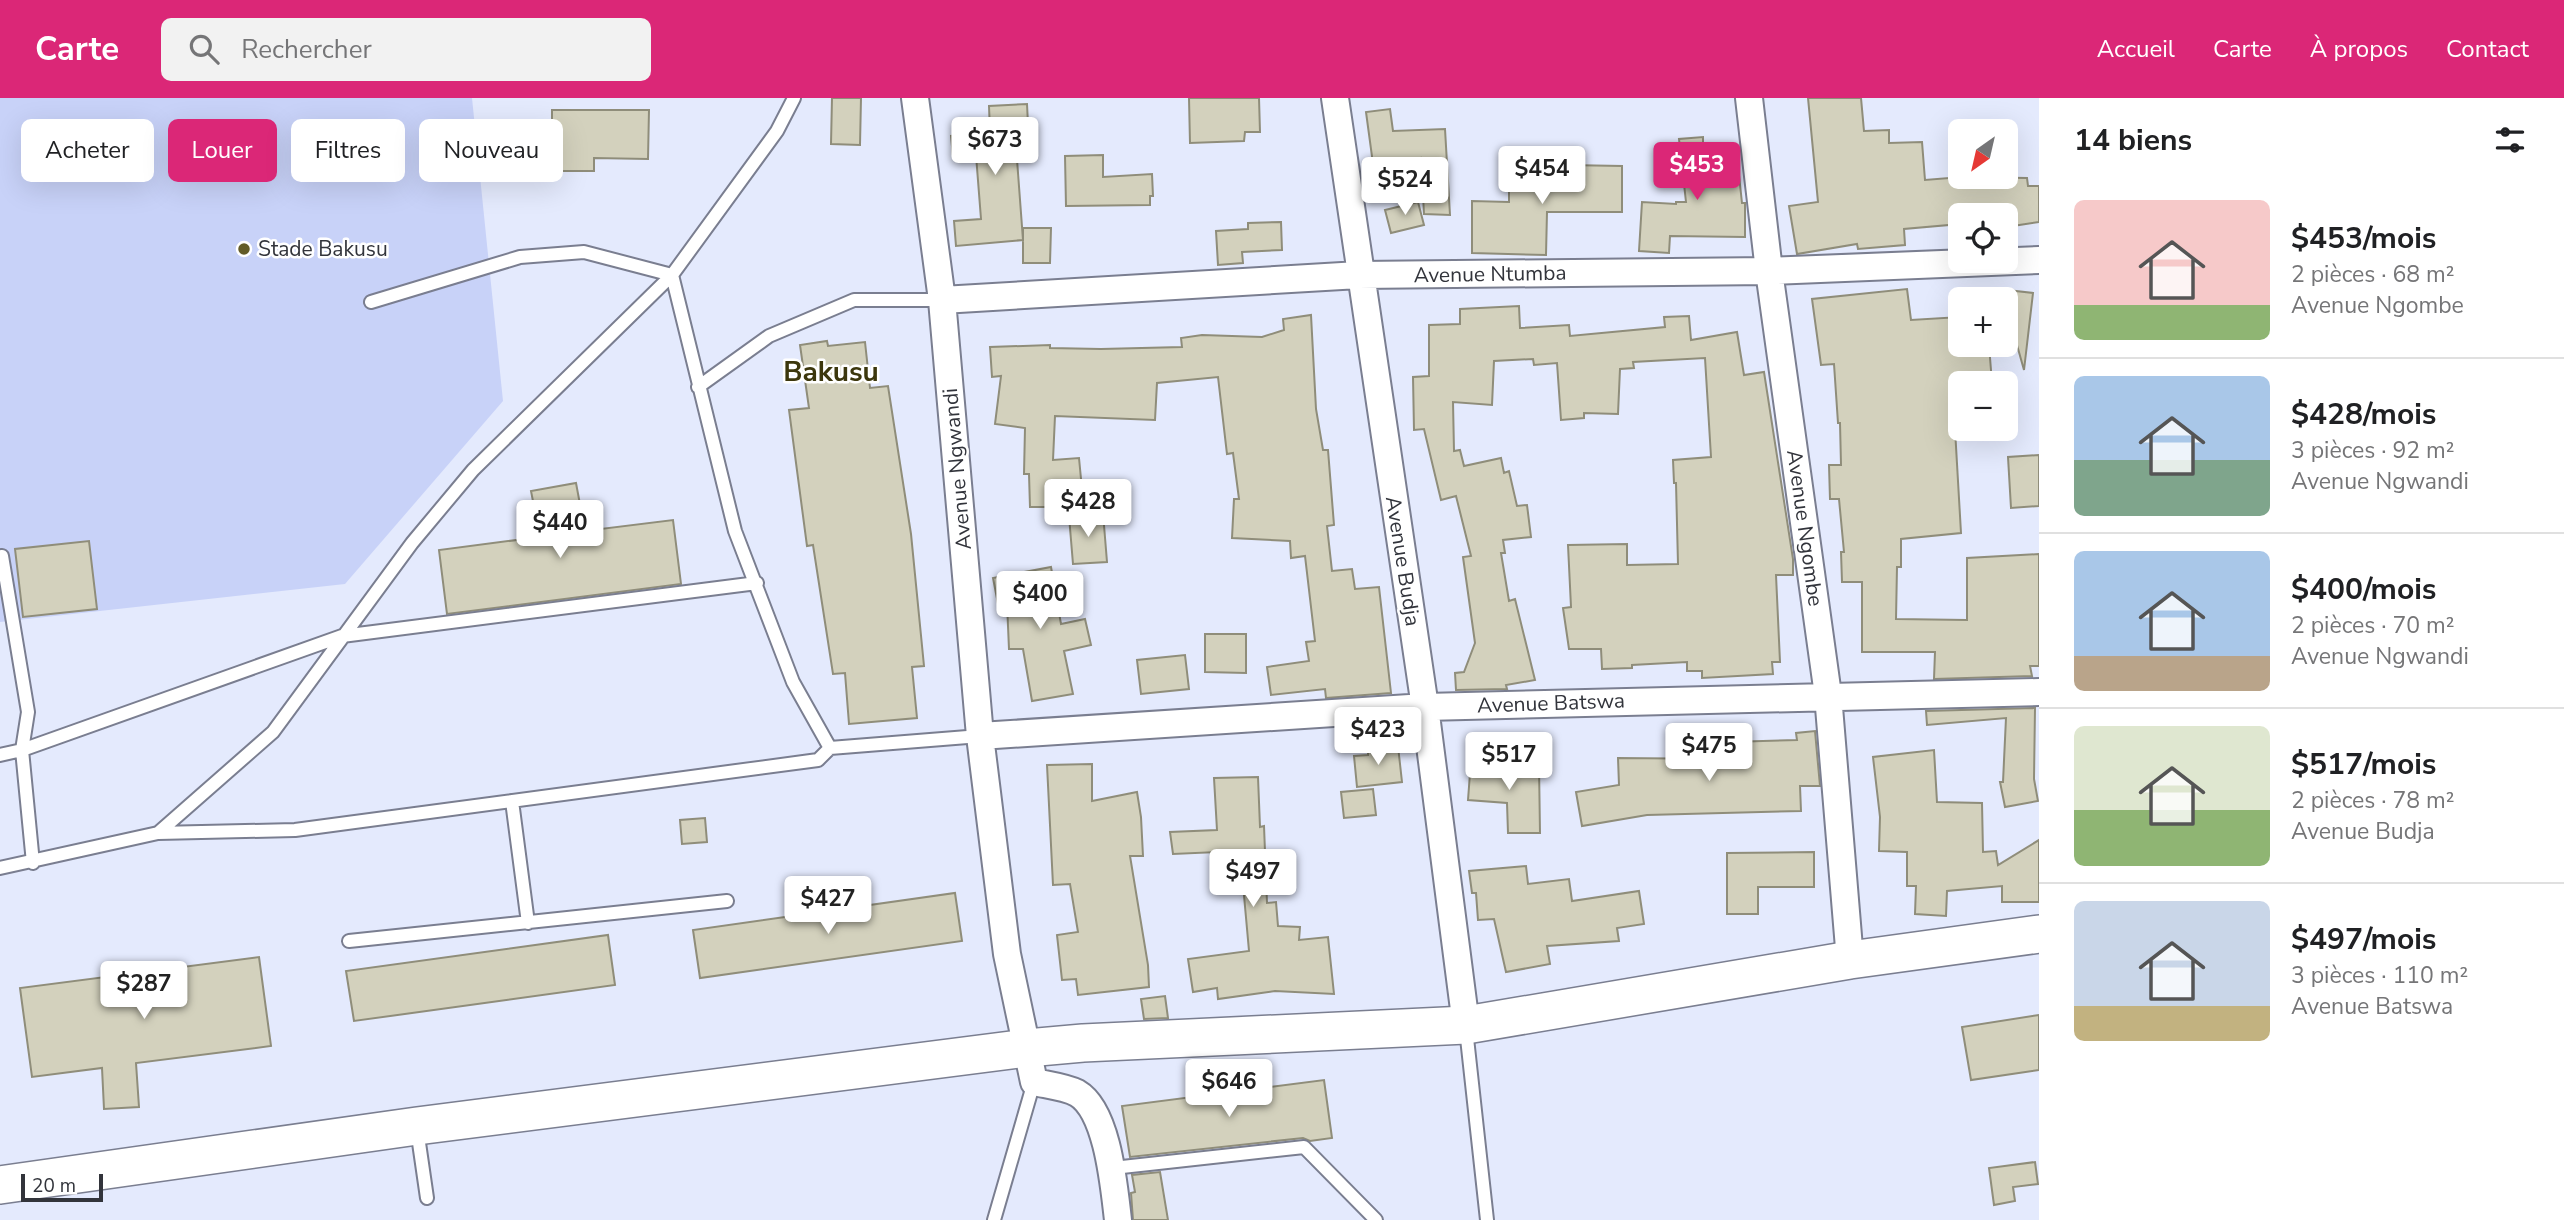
<!DOCTYPE html>
<html lang="fr">
<meta charset="utf-8">
<style>
:root{--surface:#fff;--page:#f2f2f2;--text:#202124;--muted:#757577;--line:#e0e0e0;--accent:#db2777}
body{margin:0;font-family:"Nunito Sans",sans-serif;background:var(--page);color:var(--text);height:100vh;display:flex;flex-direction:column;font-size:26px;white-space:nowrap}
*{box-sizing:border-box;margin:0}
p{font-size:23px;color:var(--muted)}
.icon{flex:none;width:38px;height:38px;fill:none;stroke:currentColor;stroke-width:2;stroke-linecap:round;stroke-linejoin:round}
.map{position:relative;flex:1;overflow:hidden}
.panel{display:flex;flex-direction:column;background:var(--surface);width:525px}
.panel>*{flex:none}
.guide{position:absolute;left:21px;top:21px;width:665px;height:63px;display:flex;gap:14px}
.needle{width:46px;rotate:214deg}
.tools{position:absolute;left:1948px;top:21px;display:grid;gap:14px}
.tools a{display:grid;place-items:center;width:70px;height:70px;border-radius:10px;background:var(--surface);box-shadow:0 7px 28px #0002;font-size:35px}
.scale{position:absolute;left:21px;bottom:18px;width:82px;box-sizing:border-box;padding-left:7px;border:4px solid #32343b;border-top:0;font-size:19px;line-height:24px;white-space:nowrap;color:#32343b;-webkit-text-stroke:5px #fff;paint-order:stroke}
.price{position:absolute;translate:-50% -60px;padding:0 16px;border-radius:7px;background:#fff;color:#222;font-size:23px;line-height:46px;filter:drop-shadow(0 2px 4px #0008)}
.price::after{content:'';position:absolute;left:50%;top:42px;width:21px;height:16px;margin-left:-10px;background:inherit;clip-path:polygon(0 0,100% 0,50% 100%)}
.price.on{background:var(--accent);color:#fff}
ul{padding:0;list-style:none}
li{display:flex;align-items:center;gap:21px;height:175px;padding:0 35px}
li+li{border-top:2px solid var(--line)}
li span{display:grid;place-items:center;flex:none;width:196px;height:140px;border-radius:10px;color:#555}
li>.icon{margin-inline-start:auto}
span .icon{width:84px;height:84px;fill:#fffc;stroke-width:1}
li b{font-size:30px}
h2{display:flex;justify-content:space-between;align-items:center;height:84px;padding:0 35px;font-size:30px}
.tag{padding:0 24px;border-radius:10px;background:var(--surface);box-shadow:0 7px 28px #0002;font-size:24px;line-height:63px}
.tag.on{background:var(--accent);color:#fff}
header{display:flex;align-items:center;gap:42px;box-sizing:border-box;height:98px;padding:0 35px;background:var(--accent);color:#fff}
header strong{font-size:33px}
nav{display:flex;gap:38px;margin-inline-start:auto;font-size:24px}
.search{width:490px;height:63px;background:var(--page);display:flex;align-items:center;gap:18px;box-sizing:border-box;padding:0 24px;border-radius:10px;color:var(--muted);font-size:26px}
main{display:flex;flex:1;min-height:0}
.map>svg:first-child{display:block}
.garden{fill:#c8d2f8}
.building{fill:#d3d1bd;stroke:#8f8d7a;stroke-width:2}
.lines{fill:none;stroke-linecap:round;stroke-linejoin:round}
.lane-casing{stroke:#7a7e90;stroke-width:16}
.street-casing{stroke:#7a7e90;stroke-width:30}
.secondary-casing{stroke:#7a7e90;stroke-width:40}
.lane{stroke:#fff;stroke-width:12}
.street{stroke:#fff;stroke-width:26}
.secondary{stroke:#fff;stroke-width:37}
.poi-dot{fill:#625b27;stroke:#fff;stroke-width:2.5}
.labels{text-anchor:middle;dominant-baseline:central;stroke-width:5;stroke-linejoin:round;paint-order:stroke}
.poi-label{font-size:21px;fill:#32343b;stroke:#fff;text-anchor:start}
.street-label{font-size:21px;fill:#32343b;stroke:#fff}
.district-label{font-size:28px;font-weight:bold;fill:#3c370d;stroke:#fff}
</style>
<header>
<strong>Carte</strong>
<div class="search"><svg class="icon" aria-label="search" viewBox="0 0 24 24"><circle cx="10" cy="10" r="6"/><path d="M15 15l6 6"/></svg>Rechercher</div>
<nav><a>Accueil</a><a>Carte</a><a>À propos</a><a>Contact</a></nav>
</header>
<main>
<div class="map">
<svg width="2039" height="1122" viewBox="0 0 2039 1122">
<rect width="100%" height="100%" fill="#e4eafd"/>
<!-- garden -->
<path class="garden" d="M0,0H472L503,303L345,486L0,524Z"/>
<!-- building -->
<path class="building" d="M832,0H861L860,47L831,46Z
M1189,0H1259L1260,34H1245L1244,43L1190,45Z
M1808,0H1861L1864,33L1889,32V45L1922,44L1925,82L1962,79L2027,80L2028,88H2039V124L2006,129V117H1960V126L1904,131L1905,147L1858,151L1857,146L1797,156L1789,108L1818,104Z
M1027,6L1029,47L1016,48L1023,142L956,148L954,123L981,121L976,57L953,59L951,38L990,34L989,8Z
M1390,11L1393,33L1445,31L1450,117L1424,116L1421,60L1373,66L1366,14Z
M552,12H649L648,61L594,60V73H552Z
M1703,39V50L1722,49L1724,69L1738,68L1742,105H1745V139L1670,138L1669,155L1639,153L1642,104L1676,106V104H1686L1679,41Z
M1103,57V79L1152,76L1153,98H1150V107L1066,108L1065,58Z
M1567,67L1622,68V114H1547L1546,157L1472,155V103L1509,104V70H1567Z
M1418,104L1424,127L1391,135L1385,112Z
M1281,124L1282,152L1242,154L1243,165L1218,167L1216,133L1248,131V125Z
M1023,130H1051L1050,165H1023Z
M1907,191L1911,222L1960,219V247H1989L1992,285H1954L1953,331H1955L1961,435L1901,441V469H1897L1896,521L1967,522V460L2039,456V568H2030L2032,578L1934,581L1935,554H1862V484H1842L1841,454H1844L1839,401H1830L1829,367H1841L1840,325H1838L1834,266L1821,267L1812,201Z
M2007,192L2033,195L2024,272L2006,208Z
M1519,208L1520,230L1569,227L1570,238L1665,229L1664,219L1689,218L1691,242L1737,234L1744,277L1764,274L1793,461V477H1776L1780,564H1772L1773,576L1702,580V573H1687V564L1632,567V570L1602,571L1601,551H1569L1563,510L1571,509L1568,447L1627,446V467L1678,466L1676,385H1674L1673,362L1711,359L1705,260L1633,264L1634,270L1620,271L1618,316L1584,315V320L1561,322L1557,265L1534,267L1533,261L1494,263L1492,307L1453,304L1454,353L1460,352L1464,368L1501,360L1504,375L1509,373L1517,408L1527,407L1531,439L1503,442L1505,455H1501L1509,503L1515,501L1535,582L1506,587L1507,591L1456,592L1455,575L1464,574L1475,545L1463,459L1471,458L1456,398L1441,402L1424,331L1414,332L1413,279L1429,278V227L1460,226V211Z
M1311,217L1316,311L1323,352H1328L1334,427L1327,428L1332,473L1352,471L1355,491L1379,489L1391,595L1326,600L1325,591L1271,597L1267,569L1309,563L1306,544L1315,543L1305,458L1291,460L1290,443L1232,440L1234,401H1239L1233,355L1227,356L1218,279L1157,285L1155,322L1055,318L1053,362L1079,360L1084,412L1059,414V409H1030L1029,376H1024L1025,330L995,326L1001,278L992,279L990,249L1050,247V250L1101,251L1182,249L1181,240L1202,237L1262,239L1284,232L1283,221Z
M827,243L828,248L865,244L870,290L888,288L911,436L924,568L912,569L917,620L849,626L845,575L833,576L813,447L807,448L789,312L809,310L800,247Z
M2039,357V408L2011,410L2008,359Z
M576,385L585,433L673,422L681,486L447,516L439,452L540,439L531,393Z
M1103,415L1107,464L1073,466L1069,418Z
M89,443L97,511L23,519L15,451Z
M1051,469L1061,526L1085,521L1091,547L1064,553L1073,596L1032,603L1023,551H1009L1007,505L998,506L993,480Z
M1205,536H1246V575L1205,574Z
M1185,557L1189,591L1141,596L1137,562Z
M2035,610L2034,681L2038,703L2005,709L2000,684H2003L2006,620L1927,627L1926,613Z
M1815,633L1820,688H1800L1801,713L1647,717L1582,728L1576,694L1619,687L1618,660L1730,661L1729,644L1797,642L1796,635Z
M1398,648L1402,684L1357,689L1354,658L1368,657V651Z
M1934,652L1937,704L1982,705L1983,754L1996,753L1998,767L2039,742V804H2002V788L1947,793L1946,818L1915,816L1916,788H1907V754L1879,753L1880,719L1873,659Z
M1471,662L1539,667L1540,735H1508L1507,705L1468,702Z
M1092,666V703L1137,694L1141,719L1143,758H1130L1148,867L1149,889L1078,897L1076,881L1062,882L1057,837L1078,834L1070,786L1053,787L1047,667Z
M1258,679L1260,729L1264,728L1267,805L1276,804L1278,828L1300,829L1299,842L1328,839L1334,896L1275,893L1218,901L1217,890L1193,894L1188,861L1249,853L1240,753L1173,756L1170,734L1217,732L1214,680Z
M1373,691L1376,717L1344,720L1341,694Z
M705,720L707,744L682,746L680,722Z
M1814,754V789H1758V816H1727V755Z
M1526,768L1528,786L1569,781L1572,803L1639,793L1644,826L1617,830L1619,843L1547,848L1550,866L1506,874L1494,821L1478,822L1476,795H1472L1469,773Z
M955,795L962,843L700,880L693,832Z
M608,837L615,887L354,923L346,873Z
M259,859L271,948L136,965L139,1009L104,1011L102,970L32,979L20,890Z
M1165,898L1168,920L1144,921L1141,901Z
M2039,917V972L1971,982L1962,929Z
M1324,982L1332,1040L1310,1043L1303,1040L1130,1059L1122,1008Z
M2035,1064L2038,1086L2013,1089L2015,1103L1994,1107L1989,1070Z
M1160,1074L1168,1122H1133L1131,1095L1135,1094L1132,1077Z"/>
<g class="lines">
<defs>
<path id="lane" d="M371,204L520,159L584,154L672,177L735,433L793,584L830,650
M698,289L769,238L854,202H942
M2,458L28,614L22,652L33,765
M0,657L22,652L342,538L757,485
M512,703L528,825
M158,735L273,634L412,445L473,372L672,177L777,33L794,0
M0,770L158,735L295,732L818,662L830,650L980,638
M349,843L727,803
M1466,931L1487,1122
M417,1031L427,1100
M1113,1070L1304,1049L1376,1122
M994,1122L1034,984"/>
<path id="street" d="M915,0L942,202L980,638L1007,856L1034,984C1047,987 1065,989 1077,995C1108,1013 1114,1089 1118,1122
M1335,0L1425,609L1466,927
M1749,0L1769,173L1828,597L1850,862
M942,202L1359,177L1769,173L2039,162
M980,638L1425,609L2039,594"/>
<path id="secondary" d="M0,1087L417,1028L1027,950L1083,945L1466,927L1850,862L2039,836"/>
</defs>
<!-- lane casing -->
<use href="#lane" class="lane-casing"/>
<!-- street casing -->
<use href="#street" class="street-casing"/>
<!-- secondary casing -->
<use href="#secondary" class="secondary-casing"/>
<!-- lane -->
<use href="#lane" class="lane"/>
<!-- street -->
<use href="#street" class="street"/>
<!-- secondary -->
<use href="#secondary" class="secondary"/>
</g>
<!-- markers -->
<circle class="poi-dot" cx="244" cy="151" r="7"/>
<g class="labels">
<!-- poi labels -->
<g class="poi-label">
<text x="258" y="151">Stade Bakusu</text>
</g>
<!-- street labels -->
<g class="street-label">
<text transform="translate(1490 176) rotate(-1)">Avenue Ntumba</text>
<text transform="translate(957 371) rotate(-95)">Avenue Ngwandi</text>
<text transform="translate(1805 430) rotate(82)">Avenue Ngombe</text>
<text transform="translate(1403 463) rotate(81)">Avenue Budja</text>
<text transform="translate(1551 605) rotate(-2)">Avenue Batswa</text>
</g>
<!-- district labels -->
<g class="district-label">
<text x="831" y="274">Bakusu</text>
</g>
</g>
</svg>
<div class="tools">
<a><svg class="needle" viewBox="-14 -14 28 28"><path d="M0-13l5 13h-10z" fill="#e53935"/><path d="M0 13l5-13h-10z" fill="#757577"/></svg></a>
<a><svg class="icon" aria-label="locate" viewBox="0 0 24 24"><circle cx="12" cy="12" r="6"/><path d="M12 2v4M12 18v4M2 12h4M18 12h4"/></svg></a>
<a>+</a>
<a>−</a>
</div>
<div class="scale">20 m</div>
<b class="price" style="left:995px;top:79px">$673</b>
<b class="price on" style="left:1697px;top:104px">$453</b>
<b class="price" style="left:1542px;top:108px">$454</b>
<b class="price" style="left:1405px;top:119px">$524</b>
<b class="price" style="left:1088px;top:441px">$428</b>
<b class="price" style="left:560px;top:462px">$440</b>
<b class="price" style="left:1040px;top:533px">$400</b>
<b class="price" style="left:1378px;top:669px">$423</b>
<b class="price" style="left:1709px;top:685px">$475</b>
<b class="price" style="left:1509px;top:694px">$517</b>
<b class="price" style="left:1253px;top:811px">$497</b>
<b class="price" style="left:828px;top:838px">$427</b>
<b class="price" style="left:144px;top:923px">$287</b>
<b class="price" style="left:1229px;top:1021px">$646</b>
<div class="guide">
<a class="tag">Acheter</a>
<a class="tag on">Louer</a>
<a class="tag">Filtres</a>
<a class="tag">Nouveau</a>
</div>
</div>
<section class="panel">
<h2>14 biens<svg class="icon" aria-label="filters" viewBox="0 0 24 24"><path d="M4 7h16M4 17h16"/><circle cx="9" cy="7" r="2"/><circle cx="15" cy="17" r="2"/></svg></h2>
<ul>
<li><span style="background:linear-gradient(#f6c9c9 75%,#8fb573 0)"><svg class="icon" aria-label="home" viewBox="0 0 24 24"><path d="M3 11l9-7 9 7M6 9v11h12V9"/></svg></span><div><b>$453/mois</b><p>2 pièces · 68 m²</p><p>Avenue Ngombe</p></div></li>
<li><span style="background:linear-gradient(#a9c7e8 60%,#7fa58c 0)"><svg class="icon" aria-label="home" viewBox="0 0 24 24"><path d="M3 11l9-7 9 7M6 9v11h12V9"/></svg></span><div><b>$428/mois</b><p>3 pièces · 92 m²</p><p>Avenue Ngwandi</p></div></li>
<li><span style="background:linear-gradient(#a9c7e8 75%,#b9a48a 0)"><svg class="icon" aria-label="home" viewBox="0 0 24 24"><path d="M3 11l9-7 9 7M6 9v11h12V9"/></svg></span><div><b>$400/mois</b><p>2 pièces · 70 m²</p><p>Avenue Ngwandi</p></div></li>
<li><span style="background:linear-gradient(#dfe7d0 60%,#8fb573 0)"><svg class="icon" aria-label="home" viewBox="0 0 24 24"><path d="M3 11l9-7 9 7M6 9v11h12V9"/></svg></span><div><b>$517/mois</b><p>2 pièces · 78 m²</p><p>Avenue Budja</p></div></li>
<li><span style="background:linear-gradient(#c9d6e8 75%,#c2b280 0)"><svg class="icon" aria-label="home" viewBox="0 0 24 24"><path d="M3 11l9-7 9 7M6 9v11h12V9"/></svg></span><div><b>$497/mois</b><p>3 pièces · 110 m²</p><p>Avenue Batswa</p></div></li>
</ul>
</section>
</main>
